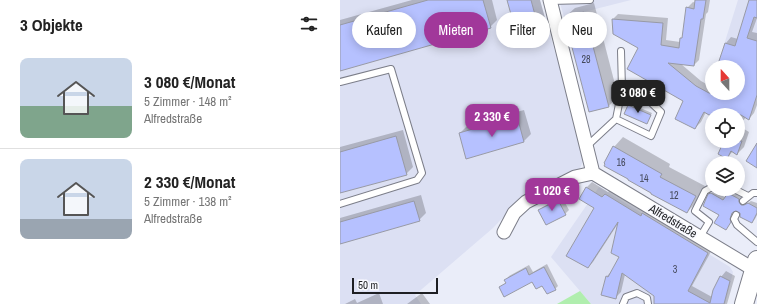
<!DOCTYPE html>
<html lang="de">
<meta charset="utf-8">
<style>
:root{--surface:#fff;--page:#f2f2f2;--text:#222;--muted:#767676;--line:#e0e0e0;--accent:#a1389a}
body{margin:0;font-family:"Archivo Narrow",sans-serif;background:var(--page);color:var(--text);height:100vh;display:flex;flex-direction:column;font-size:15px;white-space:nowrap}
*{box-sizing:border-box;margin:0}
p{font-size:13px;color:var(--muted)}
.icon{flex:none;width:22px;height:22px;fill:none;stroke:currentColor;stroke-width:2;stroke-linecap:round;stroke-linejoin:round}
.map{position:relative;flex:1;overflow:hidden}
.drawer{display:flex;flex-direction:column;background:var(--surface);width:340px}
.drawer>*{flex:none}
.banner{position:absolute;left:12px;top:12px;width:345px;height:36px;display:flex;gap:8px}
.needle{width:26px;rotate:339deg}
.tools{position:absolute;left:365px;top:60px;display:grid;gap:8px}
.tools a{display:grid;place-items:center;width:40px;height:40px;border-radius:50%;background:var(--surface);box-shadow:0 2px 10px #0003;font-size:20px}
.scale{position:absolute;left:12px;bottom:10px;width:86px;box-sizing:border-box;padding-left:4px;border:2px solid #1e1f23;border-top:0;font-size:11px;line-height:14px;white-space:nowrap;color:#1e1f23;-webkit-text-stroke:3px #f9faff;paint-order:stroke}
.price{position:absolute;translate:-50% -34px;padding:0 9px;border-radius:8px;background:var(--accent);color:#fff;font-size:13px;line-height:26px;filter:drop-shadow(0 1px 2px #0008)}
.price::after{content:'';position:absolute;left:50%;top:24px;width:12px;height:9px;margin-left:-6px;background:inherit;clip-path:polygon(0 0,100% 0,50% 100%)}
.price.on{background:#222;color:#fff}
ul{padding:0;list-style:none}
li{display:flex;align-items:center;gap:12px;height:100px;padding:0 20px}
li+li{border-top:1px solid var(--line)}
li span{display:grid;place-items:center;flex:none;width:112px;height:80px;border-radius:8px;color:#555}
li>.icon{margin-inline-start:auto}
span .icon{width:48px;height:48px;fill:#fffc;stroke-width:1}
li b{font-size:17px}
h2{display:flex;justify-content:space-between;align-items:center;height:48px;padding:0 20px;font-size:17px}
.pill{padding:0 14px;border-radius:18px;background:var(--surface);box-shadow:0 2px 10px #0003;font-size:14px;line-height:36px}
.pill.on{background:var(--accent);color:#fff}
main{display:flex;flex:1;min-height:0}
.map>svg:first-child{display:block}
.built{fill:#dce0f3}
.green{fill:#b0eeae}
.shadow{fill:#0003}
.building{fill:#b6c1ff;stroke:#989aa5}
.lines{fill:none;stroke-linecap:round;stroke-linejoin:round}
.service-casing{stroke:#7c7e89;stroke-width:8}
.minor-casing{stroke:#7c7e89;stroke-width:15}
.secondary-casing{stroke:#7c7e89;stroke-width:20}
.service{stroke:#fff;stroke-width:6}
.minor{stroke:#fff;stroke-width:13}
.secondary{stroke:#fff;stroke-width:18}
.labels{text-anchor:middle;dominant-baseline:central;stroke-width:3.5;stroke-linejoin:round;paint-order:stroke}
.number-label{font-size:10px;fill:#44485a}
.street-label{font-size:12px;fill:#1e1f23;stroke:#f9faff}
</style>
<main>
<section class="drawer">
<h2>3 Objekte<svg class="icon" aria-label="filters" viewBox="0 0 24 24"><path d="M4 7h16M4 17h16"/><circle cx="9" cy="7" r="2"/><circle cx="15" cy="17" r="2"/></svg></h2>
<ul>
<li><span style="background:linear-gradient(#c9d6e8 60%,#7fa58c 0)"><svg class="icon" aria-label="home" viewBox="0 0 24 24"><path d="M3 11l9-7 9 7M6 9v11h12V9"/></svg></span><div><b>3 080 €/Monat</b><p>5 Zimmer · 148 m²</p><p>Alfredstraße</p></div></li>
<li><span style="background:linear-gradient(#c9d6e8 75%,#9aa5b1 0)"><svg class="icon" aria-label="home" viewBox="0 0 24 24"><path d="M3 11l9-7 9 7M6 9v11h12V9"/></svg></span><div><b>2 330 €/Monat</b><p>5 Zimmer · 138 m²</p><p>Alfredstraße</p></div></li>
</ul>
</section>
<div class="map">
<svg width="417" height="304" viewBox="0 0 417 304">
<rect width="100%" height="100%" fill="#eaedf9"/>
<!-- built -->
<path class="built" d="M0,0H200L245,156L239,171L177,203L153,228L75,295L81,304H0Z
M219,0H291L224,17Z
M398,0H417V86L398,67H377Z
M259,187L390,267L393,272L385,304H251L211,257Z"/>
<!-- green -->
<path class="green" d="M240,291L251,304H217Z"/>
<!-- shadow -->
<path class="shadow" d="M72,0H152L157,20L150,27L0,70V20Z
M168,0H200L209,32L202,40Z
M356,0H370L368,12L366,14L359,60L354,65L341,64L361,81L372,87V93H398V67H378L386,43L391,37L398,39L410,0H417V18L412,32L417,33V105L414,113L409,119L406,117L399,126L409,132L404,147L397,154L393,151L387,158L385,141H398V115H372L366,112L361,122L355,128L345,100L300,47L273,19L278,14L328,18L326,40L340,42L341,39L343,37L347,8L353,2L356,3Z
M254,3L278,96L269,106L250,111L225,17L235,8Z
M291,104L312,113L307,123L285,114Z
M184,110L191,134L184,141L126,157L120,133L127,126Z
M63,130L73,167L66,174L0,192V147Z
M283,137L330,164L329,167L365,186L356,203L347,212L274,147Z
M252,182L268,192L271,189L373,248L352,286L372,297L381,277L386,271L395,276L387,304H327L291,248L281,292L275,298L267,276L272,271L281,257L279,222L253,262L248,267L256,208L247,187Z
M374,191L386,198L391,191L402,196L401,199L404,202L408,203L411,201L417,203V215L415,219L412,222L399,210H395L392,213L393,219L386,229L380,215L369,195Z
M81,195L86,213L79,220L0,243V218Z
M222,197L229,210L225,214L199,211L203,207Z
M207,264L218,286L215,289L193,281L160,288L167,282L166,280L169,276L189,265L193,272Z
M39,293L43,304H5L15,299L17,303Z
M82,293L90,304H67Z"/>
<!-- building -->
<path class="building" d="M88,0H143L151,28L0,71V25Z
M167,0H191L202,41L180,47Z
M355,0H366L363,19H361L354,66L328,63L356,86L369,93H398V67H377L385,43L395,46L409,0H417V18L414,17L407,38L417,41V95L409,120L401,115H369L364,112L355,129L335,119L343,101L287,69L298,48L273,34L272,19L323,23L321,45L339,48L340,38H342L346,7L354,9Z
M244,12L269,107L249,112L224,17Z
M288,105L311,115L307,124L284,114Z
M177,116L184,142L126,159L119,133Z
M56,136L67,175L0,193V152Z
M376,141H402L397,155L391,151L387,159L378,154L382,145Z
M417,143V168L406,161Z
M273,146L322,174L320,177L356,196L347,213L311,194V193L288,180V179L264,166L265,164L264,163Z
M246,187L262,197L265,194L301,216L302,213L368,253L348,291L370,303L373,290L380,276L390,281L384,304H314V296L282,273L276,299L261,295L266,276L268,277L279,257L271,253L278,222L248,268L226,256L254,208L239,199Z
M371,193L383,200L388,193L399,199V202L401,205H404L408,203L417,208V213L412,223L400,217V213L396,211L392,213L390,219L391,222L386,230L374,223L379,215L363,206L368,194Z
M218,200L226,215L206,225L198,210Z
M74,201L80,221L0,244V222Z
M204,267L216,290L207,294L202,286L196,289L192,282L164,297L159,287L166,283L164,280L186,268L189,275Z"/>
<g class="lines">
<defs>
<path id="service" d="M210,1L250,0
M281,51L282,89L276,119L311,136L321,112L303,95L282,89
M0,82L51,69L82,173L77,180L0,204
M247,146L276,119
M394,189L408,196
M403,201L413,193H417
M396,215L394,219L397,225L417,242
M360,237L369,222L355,211L365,191L372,187
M283,304L286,297L297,293L307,298L308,304"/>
<path id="minor" d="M210,0L253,173
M164,232L174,213L186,202L235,177L253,173L413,269"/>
<path id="secondary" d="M404,304L417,260"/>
</defs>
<!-- service casing -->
<use href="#service" class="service-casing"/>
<!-- minor casing -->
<use href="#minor" class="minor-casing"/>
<!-- secondary casing -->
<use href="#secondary" class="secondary-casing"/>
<!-- service -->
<use href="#service" class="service"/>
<!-- minor -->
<use href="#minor" class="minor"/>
<!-- secondary -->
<use href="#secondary" class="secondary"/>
</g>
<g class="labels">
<!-- number labels -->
<g class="number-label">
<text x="246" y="59">28</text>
<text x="281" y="162">16</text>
<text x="304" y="178">14</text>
<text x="334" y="195">12</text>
<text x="335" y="269">3</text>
</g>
<!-- street labels -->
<g class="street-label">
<text transform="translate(333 221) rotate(31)">Alfredstraße</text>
</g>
</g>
</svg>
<div class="tools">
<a><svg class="needle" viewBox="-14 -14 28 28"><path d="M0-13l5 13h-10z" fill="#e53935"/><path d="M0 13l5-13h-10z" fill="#767676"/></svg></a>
<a><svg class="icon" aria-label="locate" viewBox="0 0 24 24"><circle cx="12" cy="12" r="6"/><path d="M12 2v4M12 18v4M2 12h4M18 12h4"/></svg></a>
<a><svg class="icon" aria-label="layers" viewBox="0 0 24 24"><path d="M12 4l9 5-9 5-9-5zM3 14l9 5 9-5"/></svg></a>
</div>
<div class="scale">50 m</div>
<b class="price on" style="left:298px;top:114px">3 080 €</b>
<b class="price" style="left:152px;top:138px">2 330 €</b>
<b class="price" style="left:212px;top:212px">1 020 €</b>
<div class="banner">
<a class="pill">Kaufen</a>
<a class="pill on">Mieten</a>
<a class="pill">Filter</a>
<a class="pill">Neu</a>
</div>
</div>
</main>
